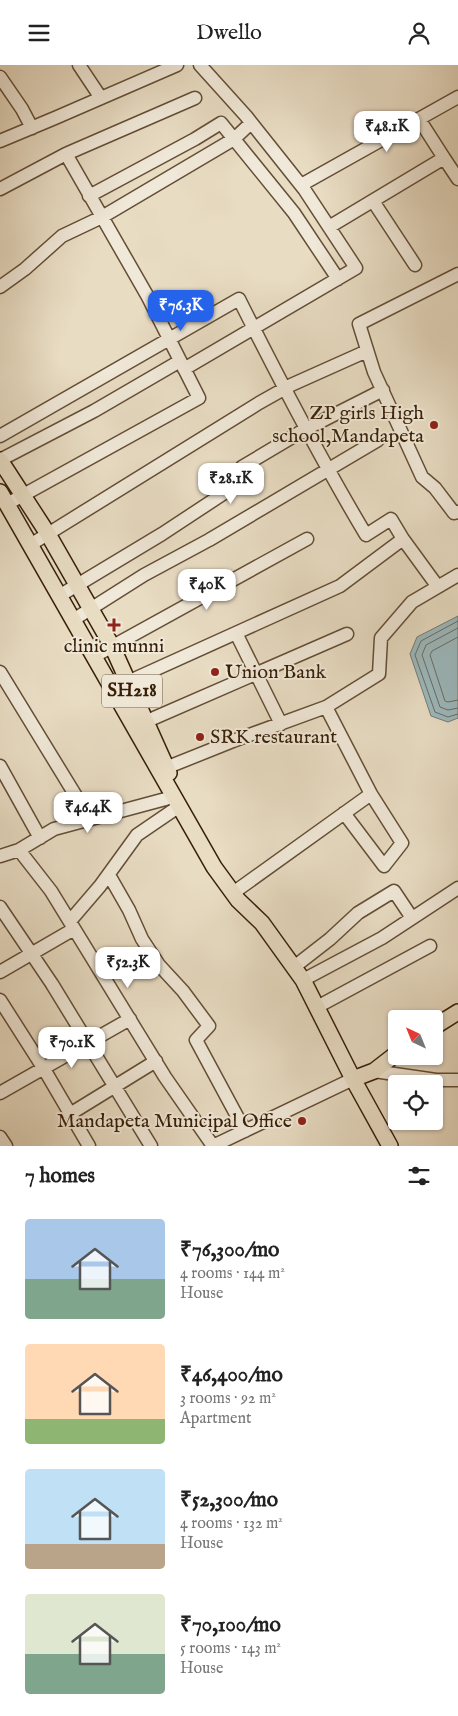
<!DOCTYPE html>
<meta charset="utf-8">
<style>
:root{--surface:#fff;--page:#f6f6f6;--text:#222;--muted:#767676;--accent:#2563eb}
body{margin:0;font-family:"IM FELL English",serif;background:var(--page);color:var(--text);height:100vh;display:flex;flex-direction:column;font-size:19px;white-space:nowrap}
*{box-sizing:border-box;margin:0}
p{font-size:16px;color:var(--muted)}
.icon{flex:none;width:28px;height:28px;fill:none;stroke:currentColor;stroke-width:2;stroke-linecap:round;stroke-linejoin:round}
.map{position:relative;height:1081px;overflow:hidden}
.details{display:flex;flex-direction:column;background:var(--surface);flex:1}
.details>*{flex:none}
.needle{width:32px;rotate:317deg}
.tools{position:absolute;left:388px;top:945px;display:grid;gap:10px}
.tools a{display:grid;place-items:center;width:55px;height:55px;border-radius:5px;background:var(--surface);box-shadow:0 1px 4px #0004;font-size:25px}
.price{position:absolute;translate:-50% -42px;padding:0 11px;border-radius:10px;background:#fff;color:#222;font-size:16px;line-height:32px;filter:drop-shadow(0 1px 2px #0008)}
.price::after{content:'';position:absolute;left:50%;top:30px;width:15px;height:11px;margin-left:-8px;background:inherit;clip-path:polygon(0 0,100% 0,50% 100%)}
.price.current{background:var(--accent);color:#fff}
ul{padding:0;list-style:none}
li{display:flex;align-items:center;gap:15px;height:125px;padding:0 25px}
li span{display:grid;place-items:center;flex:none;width:140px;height:100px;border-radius:5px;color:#555}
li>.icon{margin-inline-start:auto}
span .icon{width:60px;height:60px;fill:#fffc;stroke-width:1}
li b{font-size:21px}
h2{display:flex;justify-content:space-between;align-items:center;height:60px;padding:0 25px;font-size:21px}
header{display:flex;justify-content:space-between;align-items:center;height:65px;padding:0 25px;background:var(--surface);font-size:22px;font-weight:600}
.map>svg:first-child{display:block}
.water{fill:#9cb9be;stroke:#747b75}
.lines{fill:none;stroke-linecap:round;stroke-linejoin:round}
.shore{stroke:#6a6c62;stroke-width:1}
.minor-casing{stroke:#634e36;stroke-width:15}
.major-casing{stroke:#371f07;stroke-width:18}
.minor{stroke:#f0e8d8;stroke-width:12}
.major{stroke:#e8dcc3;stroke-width:15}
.poi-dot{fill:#8f2418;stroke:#f0e8d8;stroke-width:2}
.labels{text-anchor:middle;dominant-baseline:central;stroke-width:4;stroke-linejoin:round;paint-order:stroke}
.shield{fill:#f0e8d8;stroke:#6e5b46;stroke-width:1}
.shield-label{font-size:19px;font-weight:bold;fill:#371f07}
.poi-label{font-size:20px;fill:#371f07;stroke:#f0e8d8;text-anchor:end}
</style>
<header><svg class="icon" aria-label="menu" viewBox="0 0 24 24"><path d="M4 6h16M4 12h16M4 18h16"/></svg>Dwello<svg class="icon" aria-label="person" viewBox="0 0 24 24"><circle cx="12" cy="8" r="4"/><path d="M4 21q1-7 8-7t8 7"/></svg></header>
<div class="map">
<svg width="458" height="1081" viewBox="0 0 458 1081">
<rect width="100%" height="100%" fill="#e8dcc3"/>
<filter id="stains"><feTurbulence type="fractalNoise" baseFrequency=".004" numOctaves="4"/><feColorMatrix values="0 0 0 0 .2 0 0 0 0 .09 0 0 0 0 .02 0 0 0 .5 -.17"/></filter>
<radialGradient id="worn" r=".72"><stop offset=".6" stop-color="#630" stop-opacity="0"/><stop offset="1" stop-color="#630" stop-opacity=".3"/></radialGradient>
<!-- water -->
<path class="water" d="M458,551V653L448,657L431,651L410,589L417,572Z"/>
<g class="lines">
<!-- shore -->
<path class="shore" d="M458,556L421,576L415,590L435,647L448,652L458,649
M458,563L426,580L422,590L440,642L448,645L458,643
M458,572L432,586L430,590L445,636L448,637L458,635"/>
<defs>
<path id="minor" d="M79,0L101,33
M0,12L22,44L32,63
M0,76L55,53L177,0
M66,89L195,33
M444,93L458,114
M301,120L458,32
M0,124L66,89L148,232L199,333L7,439
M89,131L195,74L221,58L294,148L338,214
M373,136L415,200
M329,162L444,93L419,54
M458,209L359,259L374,307L422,412L435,423L454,448L458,447
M0,222L25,204L62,171L102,152L234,74L251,58
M184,304L356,203L304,124L246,51L200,0
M0,371L239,234C279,314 320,393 366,470L391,454L403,474
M0,395L94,346L180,296
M30,480L259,338L291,320L367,286
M59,531L162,469L244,415L242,402L304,365L383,325
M73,555L144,510L209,475L378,375
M236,568L281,659
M93,592L307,474
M0,607L90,754
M112,624L340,521L403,474L438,522
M326,642L379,609L381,573L412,537L458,510
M138,660L347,569
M0,701L40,773
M158,706L233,676L326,642L371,729L233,828
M344,748L384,801L402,778L371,729
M19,785L51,826L165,1012L213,1081
M0,791L19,785L54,764L173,732
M109,810L129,845L142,874L159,900L183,926L209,961L196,975L245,1066
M0,842L52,919L151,1081
M70,856L100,821L137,770L178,742
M294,902L330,874L358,848L394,826L412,853
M0,907L74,864
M303,915L382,873L458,823
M0,935L44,1004L89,1081
M317,942L430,881
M374,1006L436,1015H458
M0,1028L130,954
M70,1049L156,996
M0,1072L6,1081
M213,1081L353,1014"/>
<path id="major" d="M0,395L48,469L112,581L169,708
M0,427L214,802L238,835L262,858L303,915L353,1014L390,1081
M434,962L458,947
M353,1014L374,1006L396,989"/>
</defs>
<!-- minor casing -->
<use href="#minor" class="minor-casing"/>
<!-- major casing -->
<use href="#major" class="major-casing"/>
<!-- minor -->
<use href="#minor" class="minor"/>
<!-- major -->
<use href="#major" class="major"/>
</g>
<!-- markers -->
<g class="poi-dot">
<circle cx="434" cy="360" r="5"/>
<path d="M111.5 552.5h5v5h5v5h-5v5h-5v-5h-5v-5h5z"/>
<circle cx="215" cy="607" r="5"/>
<circle cx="200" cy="672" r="5"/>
<circle cx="302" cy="1056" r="5"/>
</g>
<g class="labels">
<!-- shield labels -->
<rect class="shield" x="102" y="609.5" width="60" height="33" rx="4"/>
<g class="shield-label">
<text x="132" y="626">SH218</text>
</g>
<!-- poi labels -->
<g class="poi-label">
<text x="424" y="348">ZP girls High<tspan x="424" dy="23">school,Mandapeta</tspan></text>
<text x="114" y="581" text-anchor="middle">clinic munni</text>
<text x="225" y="607" text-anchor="start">Union Bank</text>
<text x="210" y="672" text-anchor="start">SRK restaurant</text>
<text x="292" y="1056">Mandapeta Municipal Office</text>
</g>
</g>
<rect width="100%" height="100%" filter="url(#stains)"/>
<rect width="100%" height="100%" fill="url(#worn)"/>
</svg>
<div class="tools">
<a><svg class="needle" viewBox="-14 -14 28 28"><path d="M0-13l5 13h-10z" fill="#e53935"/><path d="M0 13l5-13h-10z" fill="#767676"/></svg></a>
<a><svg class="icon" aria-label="locate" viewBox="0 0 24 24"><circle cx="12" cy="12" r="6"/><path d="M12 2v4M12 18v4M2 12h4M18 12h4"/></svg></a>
</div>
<b class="price" style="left:387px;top:88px">₹48.1K</b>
<b class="price current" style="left:181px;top:267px">₹76.3K</b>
<b class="price" style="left:231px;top:440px">₹28.1K</b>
<b class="price" style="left:207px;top:546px">₹40K</b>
<b class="price" style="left:88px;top:769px">₹46.4K</b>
<b class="price" style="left:128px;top:924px">₹52.3K</b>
<b class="price" style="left:72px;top:1004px">₹70.1K</b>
</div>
<section class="details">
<h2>7 homes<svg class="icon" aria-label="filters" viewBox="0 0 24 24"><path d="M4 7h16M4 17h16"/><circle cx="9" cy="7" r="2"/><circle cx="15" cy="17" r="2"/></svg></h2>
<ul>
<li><span style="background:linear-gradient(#a9c7e8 60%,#7fa58c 0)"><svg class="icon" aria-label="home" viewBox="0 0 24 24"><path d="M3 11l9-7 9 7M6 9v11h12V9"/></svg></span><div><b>₹76,300/mo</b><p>4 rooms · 144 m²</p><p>House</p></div></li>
<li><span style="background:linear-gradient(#ffd9b3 75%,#8fb573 0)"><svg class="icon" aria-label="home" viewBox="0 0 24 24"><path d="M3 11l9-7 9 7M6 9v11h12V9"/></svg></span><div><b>₹46,400/mo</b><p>3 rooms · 92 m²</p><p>Apartment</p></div></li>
<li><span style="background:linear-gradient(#bfe0f5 75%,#b9a48a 0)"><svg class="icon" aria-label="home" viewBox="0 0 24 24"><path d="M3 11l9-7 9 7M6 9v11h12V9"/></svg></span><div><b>₹52,300/mo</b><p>4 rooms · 132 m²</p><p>House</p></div></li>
<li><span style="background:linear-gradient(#dfe7d0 60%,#7fa58c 0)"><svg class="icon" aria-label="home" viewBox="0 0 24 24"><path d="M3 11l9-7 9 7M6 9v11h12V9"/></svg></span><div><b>₹70,100/mo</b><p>5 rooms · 143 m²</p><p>House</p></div></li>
</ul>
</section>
